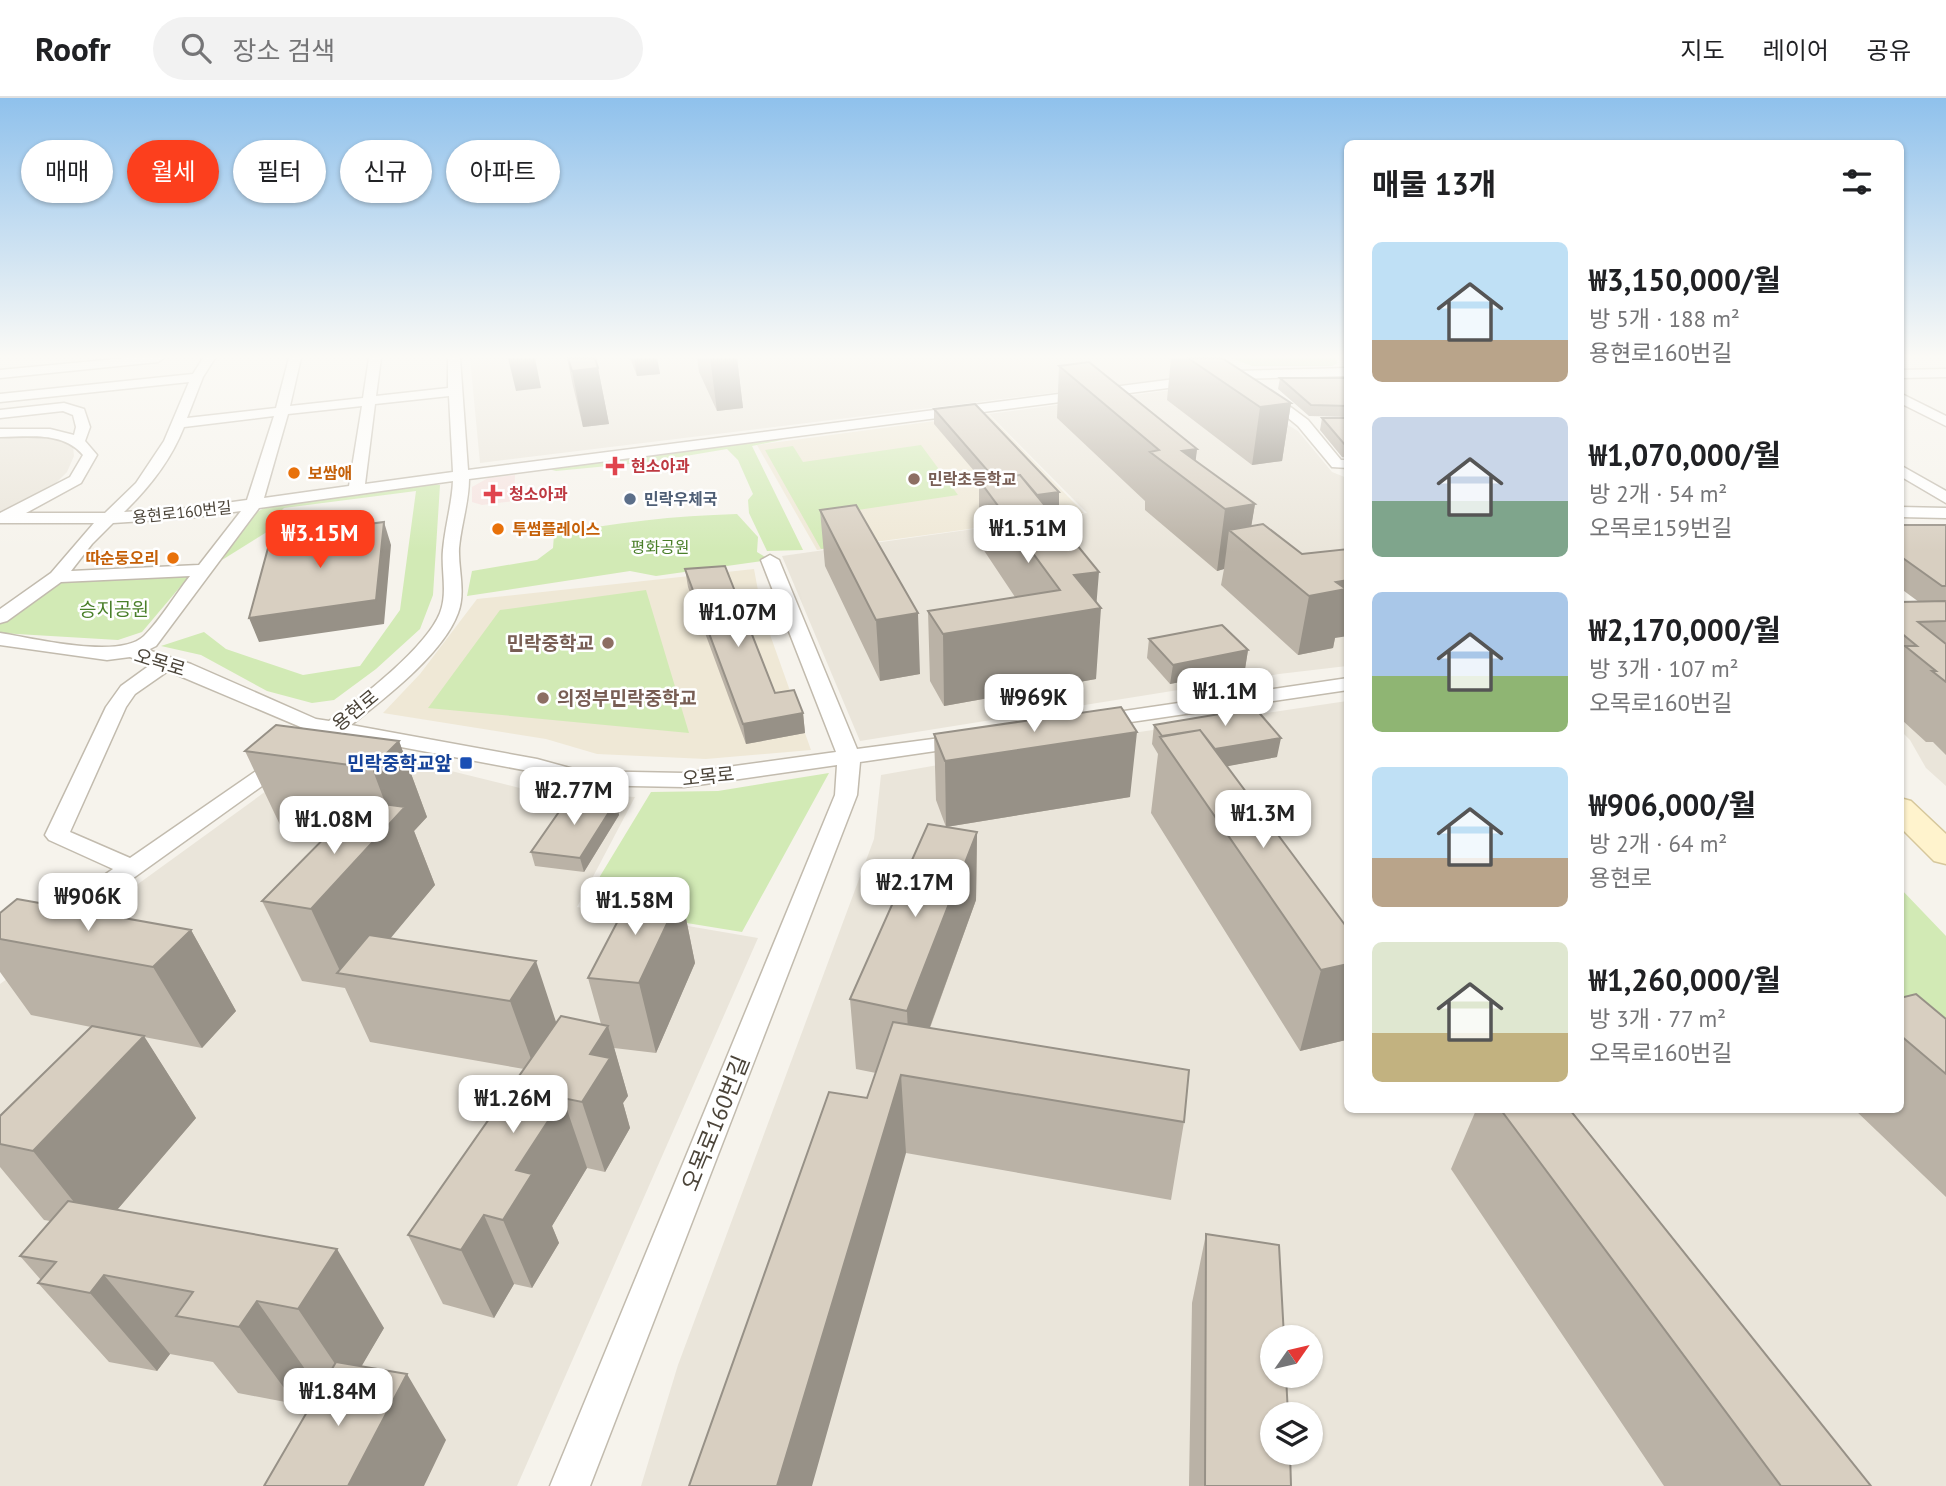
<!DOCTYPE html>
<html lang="ko">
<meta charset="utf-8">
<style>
:root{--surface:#fff;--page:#f2f2f2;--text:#202124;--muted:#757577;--line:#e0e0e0;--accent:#fc3f1d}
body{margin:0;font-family:"PT Sans","Noto Sans KR",sans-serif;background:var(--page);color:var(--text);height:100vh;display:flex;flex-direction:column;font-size:26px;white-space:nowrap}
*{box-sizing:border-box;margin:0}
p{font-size:23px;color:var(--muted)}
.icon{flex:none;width:38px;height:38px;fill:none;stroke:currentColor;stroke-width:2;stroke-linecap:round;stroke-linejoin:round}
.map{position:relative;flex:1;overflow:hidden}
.sheet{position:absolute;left:1344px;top:42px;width:560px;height:973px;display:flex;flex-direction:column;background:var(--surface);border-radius:10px;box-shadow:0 2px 5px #0004}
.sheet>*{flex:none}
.guide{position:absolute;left:21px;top:42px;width:665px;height:63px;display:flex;gap:14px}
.needle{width:46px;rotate:56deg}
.tools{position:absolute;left:1260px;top:1227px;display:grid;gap:14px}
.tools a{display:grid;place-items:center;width:63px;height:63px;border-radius:50%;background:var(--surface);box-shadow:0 2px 5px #0004;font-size:35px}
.price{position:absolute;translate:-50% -60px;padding:0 16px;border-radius:14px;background:#fff;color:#222;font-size:23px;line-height:46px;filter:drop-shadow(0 2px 4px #0008)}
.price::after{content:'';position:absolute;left:50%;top:42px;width:21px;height:16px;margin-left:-10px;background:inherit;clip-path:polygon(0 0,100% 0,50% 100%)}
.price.selected{background:var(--accent);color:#fff}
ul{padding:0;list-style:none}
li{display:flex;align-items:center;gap:21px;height:175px;padding:0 28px}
li span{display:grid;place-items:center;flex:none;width:196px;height:140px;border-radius:10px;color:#555}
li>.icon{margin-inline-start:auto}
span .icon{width:84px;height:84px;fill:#fffc;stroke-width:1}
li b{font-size:30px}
h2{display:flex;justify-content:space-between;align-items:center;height:84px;padding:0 28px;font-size:30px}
.chip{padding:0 24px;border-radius:32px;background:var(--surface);box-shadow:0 2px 5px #0004;font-size:24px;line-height:63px}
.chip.selected{background:var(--accent);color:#fff}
header{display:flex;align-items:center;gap:42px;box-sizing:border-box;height:98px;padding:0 35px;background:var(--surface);border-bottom:2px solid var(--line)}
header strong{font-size:33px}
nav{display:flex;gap:38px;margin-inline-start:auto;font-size:24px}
.search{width:490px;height:63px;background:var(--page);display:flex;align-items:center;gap:18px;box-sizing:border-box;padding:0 24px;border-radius:38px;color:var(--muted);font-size:26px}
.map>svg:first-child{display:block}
.residential{fill:#eae5da;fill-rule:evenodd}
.education{fill:#efe8d6}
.medical{fill:#f6e3e0}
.green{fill:#d2eab5}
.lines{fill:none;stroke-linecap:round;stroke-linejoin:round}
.street-casing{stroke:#c2bbae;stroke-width:3}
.secondary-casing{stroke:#d6c79b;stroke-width:3}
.street{fill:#fff;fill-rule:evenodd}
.secondary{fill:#fff3cd;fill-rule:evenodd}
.wall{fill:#bab2a6}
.shaded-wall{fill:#979187}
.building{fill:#d8cfc1;stroke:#979187;stroke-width:2}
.health-dot{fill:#e0444e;stroke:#fff;stroke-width:2.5}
.food-dot{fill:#e8710a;stroke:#fff;stroke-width:2.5}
.education-dot{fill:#8d6e63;stroke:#fff;stroke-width:2.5}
.service-dot{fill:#5c6f8a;stroke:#fff;stroke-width:2.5}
.transit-dot{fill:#1a4fb4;stroke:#fff;stroke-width:2.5}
.labels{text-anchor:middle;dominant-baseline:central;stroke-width:5;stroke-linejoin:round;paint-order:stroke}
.far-health-label{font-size:16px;font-weight:bold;fill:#be3a42;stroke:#fff;text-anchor:start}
.far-food-label{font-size:16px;font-weight:bold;fill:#c56008;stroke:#fff;text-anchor:start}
.far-education-label{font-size:16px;font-weight:bold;fill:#785e54;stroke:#fff;text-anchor:start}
.far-service-label{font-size:16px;font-weight:bold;fill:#4e5e75;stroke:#fff;text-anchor:start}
.far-street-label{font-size:16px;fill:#4b4439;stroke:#fff}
.far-park-label{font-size:16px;fill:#4a7f2a;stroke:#fff}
.park-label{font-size:19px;fill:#4a7f2a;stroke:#fff}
.education-label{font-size:19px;font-weight:bold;fill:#785e54;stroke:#fff;text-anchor:end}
.street-label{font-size:19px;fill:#4b4439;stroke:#fff}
.transit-label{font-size:19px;font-weight:bold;fill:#164399;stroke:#fff;text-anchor:end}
.near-street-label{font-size:23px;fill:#4b4439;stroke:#fff}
</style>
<header>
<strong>Roofr</strong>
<div class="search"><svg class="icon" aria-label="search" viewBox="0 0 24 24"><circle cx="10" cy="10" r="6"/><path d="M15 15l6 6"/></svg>장소 검색</div>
<nav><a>지도</a><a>레이어</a><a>공유</a></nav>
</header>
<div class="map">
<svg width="1946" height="1388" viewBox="0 0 1946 1388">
<rect width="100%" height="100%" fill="#f6f3ec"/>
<!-- residential -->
<path class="residential" d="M470,260H1189L1215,275L480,365Z
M1218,286L1298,333L1332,374L1347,380V568L1279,576L860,643L782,458L1087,415L989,316Z
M0,339L59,341L73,348L74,358L67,374L56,385L40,396L0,413Z
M1946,545V688L1926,670L1910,642L1901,633L1900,546Z
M1347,603L1348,1012H1900L1946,969V1388H641L678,1267L874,741L881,677L1052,647ZM1272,1239H1311V1278H1272ZM1272,1316H1311V1354H1272Z
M358,650L528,692L635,699L577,809L758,840L517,1388H0V886L309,662Z"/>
<!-- education -->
<path class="education" d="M988,316L1084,415L817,452L757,347Z
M754,471L762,514L811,652L706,661L597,656L546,641L383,615L420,576L477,501Z"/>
<!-- medical -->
<path class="medical" d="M515,377L514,403L482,407L472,404V389L488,380Z"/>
<!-- green -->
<path class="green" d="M1231,260H1334L1338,265L1332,268H1252Z
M783,336L782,342L752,348L803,452L767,453L749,415L748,402L753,396L738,362L727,351L650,364L556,373L541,369Z
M921,347L958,397L831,416L849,447L821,451L765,352L793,348L803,364Z
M426,385L440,387L433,497L420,531L376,571L334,602L312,605L267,593L201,557L161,548L204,534L226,551L303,577L360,568L400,512L416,393L284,410L274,420L270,432L222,462L255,415L274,405Z
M737,416L758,439L757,454L770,462L656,478L630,473L467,498L472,473L537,462L553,450L554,437C615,424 674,418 737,416Z
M191,476L142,534L118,542L0,535V524L60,483Z
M646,492L689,635L428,610L500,512Z
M829,675L742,834L582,808L651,694L718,693Z
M1900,790L1946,838V969L1901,934Z"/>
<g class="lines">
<defs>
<path id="street" d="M126,260H164L158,264L0,280V272Z
M203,260H215L203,279L187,320L276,310L289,260H301L290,308L363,300L369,260H381L376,298L448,290V260H460L468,372L1237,273L1348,270V278L1237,281L469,381C469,404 461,427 459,450C458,471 466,494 458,515C443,556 385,600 351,627L537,661L581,673L684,675L836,654L761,462L770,457L779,462L857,651L963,637L971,638L974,643L971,648L963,649L860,664L857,697L590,1388H550L835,697L837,667L684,689L580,687L534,674L337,637L328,640L320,639L318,634L303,630L168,573L135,596L126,609L70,734L130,760L275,660H291L294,665L9,869L0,872V849L113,771L49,742L45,737L106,609L121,588L150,567L130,559L107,562L0,547V535C33,540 119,562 144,538C161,521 175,497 190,478L61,484L7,523L0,525V511L51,475L94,425H0V415L70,379L83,357C63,333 28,339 0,339V331H50L74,337L76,329L73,317L63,313L0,320V312L64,305L84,311L90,329L85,343L97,357L81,385L26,415H105L136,385L164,343L189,284L0,304V296L193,276ZM449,298L453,374L365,386L375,306ZM362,308L349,388L264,400L288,316ZM274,318L247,402L189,410L124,414C149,390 171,362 184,329ZM453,383C452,406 445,428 443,452C441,472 448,495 440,515C426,550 360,601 329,623L316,621L191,566L148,552L156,548L259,410ZM241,413L199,467L71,473L92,446L113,425L189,420Z
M1946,271V279L1900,280V272Z
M1265,290L1308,322L1341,362H1348V370L1332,369L1298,328L1260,297V291Z
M1900,295L1946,318V328L1900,305Z
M1900,367L1946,393V405L1900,378Z
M1900,409L1946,410V420L1900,419Z
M1348,580V592L1097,629L1090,627L1086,623L1090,619L1097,617Z"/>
<path id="secondary" d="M1900,700L1911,703L1946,736V766L1934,763L1900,729Z"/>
</defs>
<!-- street casing -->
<use href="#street" class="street-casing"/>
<!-- secondary casing -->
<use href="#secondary" class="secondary-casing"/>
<!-- street -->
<use href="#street" class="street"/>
<!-- secondary -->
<use href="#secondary" class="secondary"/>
</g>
<!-- wall -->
<path class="wall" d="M567,260H595L598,270L609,326L583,329L573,288Z
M630,260H657L660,276L637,278Z
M697,260H737L743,310L717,313L699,274Z
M1171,260H1222L1291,305L1282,363L1252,367L1167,302Z
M1059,268L1197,351L1195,363L1255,406L1251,428L1263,426L1335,540L1333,550L1298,557L1221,487L1224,471L1217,473L1145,412V403L1057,320Z
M1280,280H1348V319L1309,318L1278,291Z
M934,311L1059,410L1049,412L1097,505L1096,581L944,608L930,583L928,513L1015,499L979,445V382L981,381L934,326Z
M1322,320H1348V360L1342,359L1320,332Z
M820,412L920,576L880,583L825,468Z
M1900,427H1946V657L1933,644H1926L1903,623L1904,621L1900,617V504H1919L1900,490Z
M685,471L775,595L803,615L805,635L746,646L688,489Z
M1149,541L1248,552L1245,571L1170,586L1147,560Z
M1154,627L1277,659L1227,668L1348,831L1346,942L1300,953L1151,715L1158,656L1152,646Z
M934,636L1130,699L946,729L936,702Z
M399,643L427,719L414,733L435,787L390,840L556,925L601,926L588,880L681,796L695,865L656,955L614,950L628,998L623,1005L630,1030L605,1074L587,1070L552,1128L559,1145L532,1190L514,1186L494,1220L443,1206L408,1137L524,971L370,944L345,890L302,883L262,803L328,736L281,729L245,653Z
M616,703L619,717L584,774L535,768L531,754Z
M977,734L976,802L930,930L1184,1024L1171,1102L906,1055L867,1000L876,975L856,971L850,901Z
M0,815L191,832L236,913L202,950L144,939L196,1020L117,1112L384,1230L361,1268L446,1342L325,1283L312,1281L296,1306L238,1295L213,1264L170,1256L157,1273L109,1264L38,1185L41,1182L20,1158L50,1123L44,1122L0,1069V1018L91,929L31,917L0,874Z
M1900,900L1946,921V1099L1855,1012H1900Z
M1476,1012H1575H1571L1871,1388H1664L1451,1071Z
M1206,1136L1291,1388H1189L1192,1205Z"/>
<!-- shaded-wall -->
<path class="shaded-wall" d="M508,260H535L541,290L516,293Z
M634,260H657L660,276L637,278Z
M710,260H737L743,310L717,313Z
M598,270L609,326L583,329L572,273Z
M1291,305L1282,363L1252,367L1260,309Z
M1197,351L1193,386L1182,353Z
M1059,394V410L1012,417L1013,401Z
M1255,406L1248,448L1229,432L1224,471L1217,473L1225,411Z
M384,424L391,447L384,526L259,544L249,520Z
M1099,474L1096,511L1101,510L1096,581L944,608L943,536L1072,515L1074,477Z
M1348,482V538L1335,540L1333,550L1298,557L1309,498L1336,484Z
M918,515L920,576L880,583L876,522Z
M1248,552L1245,571L1170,586L1173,567Z
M803,615L805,635L746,646L743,626Z
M1137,634L1130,699L946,729L945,663Z
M1281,640L1277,659L1186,676L1177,658Z
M399,643L427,719L414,733L435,787L359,878L341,875L311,811L392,723L372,670Z
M616,703L619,717L584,774L580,760Z
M977,734L976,802L912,978H910L907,913Z
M681,796L695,865L656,955L639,885Z
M191,832L236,913L202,950L153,869Z
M536,863L559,933L535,972L510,903Z
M1348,866V937L1346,942L1300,953L1321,872Z
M608,928L628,998L623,1005L630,1030L605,1074L582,1004L590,956Z
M144,938L196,1020L98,1134L33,1053Z
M901,977L906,1055L812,1388H777Z
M563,1000L587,1070L552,1128L559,1145L532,1190L503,1122L516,1072Z
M484,1117L514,1186L494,1220L461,1152Z
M337,1151L384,1230L350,1288L298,1211Z
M104,1177L170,1256L157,1273L90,1195Z
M257,1203L312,1281L296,1306L239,1229Z
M407,1276L446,1342L424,1388H348Z"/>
<!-- building -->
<path class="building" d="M568,260H595L598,270L572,273Z
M1188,260H1222L1291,305L1260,309Z
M1089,264L1197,351L1182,353L1255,406L1225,411L1150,354L1159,352L1059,268Z
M1280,280H1348V308L1311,307Z
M975,306L1059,394L1037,397L1020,377L994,380L934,311Z
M1322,320H1348V348L1345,347Z
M1020,377L1099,474L1074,477L1101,510L943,536L928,513L1060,492L979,382Z
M856,407L918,515L876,522L820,412Z
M384,424L376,502L249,520L271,439Z
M1263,426L1302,456L1348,451V482L1336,484L1346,491L1309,498L1229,432Z
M1900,427H1946V488H1942L1900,458Z
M725,468L775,595L794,592L803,615L743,626L685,471Z
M1946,503V523L1918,524L1946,546V584L1932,573H1936L1905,548H1917L1900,534V504Z
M1222,527L1248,552L1173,567L1149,541Z
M1121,609L1137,634L945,663L934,636Z
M1255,610L1281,640L1215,651L1200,632L1162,638L1154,627Z
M276,627L399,643L372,670L245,653Z
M1200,632L1348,831V866L1321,872L1160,639Z
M570,698L616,703L580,760L531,754Z
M361,703L405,709L311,811L262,803Z
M928,726L977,734L907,913L850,901Z
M634,792L681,796L639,885L588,880Z
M17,801L191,832L153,869L0,841V815Z
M369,837L536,863L510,903L337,875Z
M1916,896L1946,921V976L1900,937V900Z
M561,918L608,928L590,956L610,960L582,1004L563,1000L516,1072L532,1076L503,1122L484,1117L461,1152L408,1137Z
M893,924L1189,972L1184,1024L901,977L777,1388H689L829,994L867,1000Z
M92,928L144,938L33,1053L0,1046V1018Z
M1501,1012H1570L1871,1388H1781Z
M68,1103L337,1151L298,1211L257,1203L239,1229L176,1218L193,1194L104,1177L90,1195L38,1185L56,1164L20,1158Z
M1206,1136L1279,1147L1284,1239H1272V1278H1286L1288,1316H1272V1354H1290L1291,1388H1205Z
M336,1264L407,1276L348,1388H264Z"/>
<!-- sky -->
<linearGradient id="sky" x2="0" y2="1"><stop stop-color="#8fc1ec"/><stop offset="0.57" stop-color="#fbfaf6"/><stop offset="1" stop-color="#fbfaf6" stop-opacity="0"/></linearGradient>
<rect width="1946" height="454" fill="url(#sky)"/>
<!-- markers -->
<g class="health-dot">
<path d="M611.5 357.5h7v7h7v7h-7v7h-7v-7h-7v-7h7z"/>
<path d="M489.5 385.5h7v7h7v7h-7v7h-7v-7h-7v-7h7z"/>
</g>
<g class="food-dot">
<circle cx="294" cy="375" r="7"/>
<circle cx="498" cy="431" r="7"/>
<circle cx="173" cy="460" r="7"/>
</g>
<g class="education-dot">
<circle cx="914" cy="381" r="7"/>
<circle cx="608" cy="545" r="7"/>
<circle cx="543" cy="600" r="7"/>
</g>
<circle class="service-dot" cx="630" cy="401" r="7"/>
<rect class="transit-dot" x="459" y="658" width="14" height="14" rx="3.5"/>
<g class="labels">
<!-- far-health labels -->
<g class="far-health-label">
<text x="631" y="368">현소아과</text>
<text x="509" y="396">청소아과</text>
</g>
<!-- far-food labels -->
<g class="far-food-label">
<text x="308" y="375">보쌈애</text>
<text x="512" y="431">투썸플레이스</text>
<text x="159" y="460" text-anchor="end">따순둥오리</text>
</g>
<!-- far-education labels -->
<g class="far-education-label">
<text x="928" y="381">민락초등학교</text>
</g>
<!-- far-service labels -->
<g class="far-service-label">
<text x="644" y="401">민락우체국</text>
</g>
<!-- far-street labels -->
<g class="far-street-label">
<text transform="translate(182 414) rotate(-6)">용현로160번길</text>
</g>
<!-- far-park labels -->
<g class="far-park-label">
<text x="660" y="449">평화공원</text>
</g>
<!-- park labels -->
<g class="park-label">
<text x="114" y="511">승지공원</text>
</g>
<!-- education labels -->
<g class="education-label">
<text x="594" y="545">민락중학교</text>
<text x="557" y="600" text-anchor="start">의정부민락중학교</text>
</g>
<!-- street labels -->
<g class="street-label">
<text transform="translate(160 564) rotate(17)">오목로</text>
<text transform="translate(355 612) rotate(-39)">용현로</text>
<text transform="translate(708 678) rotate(-6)">오목로</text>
</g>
<!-- transit labels -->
<g class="transit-label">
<text x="452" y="665">민락중학교앞</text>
</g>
<!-- near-street labels -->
<g class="near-street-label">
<text transform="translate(715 1025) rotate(-68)">오목로160번길</text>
</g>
</g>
</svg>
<div class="tools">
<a><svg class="needle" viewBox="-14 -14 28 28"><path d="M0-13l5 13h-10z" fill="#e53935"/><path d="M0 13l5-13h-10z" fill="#757577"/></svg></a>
<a><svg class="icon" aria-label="layers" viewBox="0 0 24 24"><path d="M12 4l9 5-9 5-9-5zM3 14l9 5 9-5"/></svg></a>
</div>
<b class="price" style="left:1028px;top:467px">₩1.51M</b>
<b class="price selected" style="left:320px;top:472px">₩3.15M</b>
<b class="price" style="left:738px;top:551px">₩1.07M</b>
<b class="price" style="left:1225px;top:630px">₩1.1M</b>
<b class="price" style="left:1034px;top:636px">₩969K</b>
<b class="price" style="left:574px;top:729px">₩2.77M</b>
<b class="price" style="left:1263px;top:752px">₩1.3M</b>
<b class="price" style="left:334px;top:758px">₩1.08M</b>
<b class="price" style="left:915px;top:821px">₩2.17M</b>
<b class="price" style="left:88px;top:835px">₩906K</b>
<b class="price" style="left:635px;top:839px">₩1.58M</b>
<b class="price" style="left:513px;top:1037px">₩1.26M</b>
<b class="price" style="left:338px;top:1330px">₩1.84M</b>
<div class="guide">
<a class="chip">매매</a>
<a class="chip selected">월세</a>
<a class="chip">필터</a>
<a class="chip">신규</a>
<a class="chip">아파트</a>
</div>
<section class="sheet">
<h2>매물 13개<svg class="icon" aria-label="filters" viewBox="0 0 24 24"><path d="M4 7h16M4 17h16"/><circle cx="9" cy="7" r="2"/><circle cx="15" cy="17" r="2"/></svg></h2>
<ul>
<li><span style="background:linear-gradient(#bfe0f5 70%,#b9a48a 0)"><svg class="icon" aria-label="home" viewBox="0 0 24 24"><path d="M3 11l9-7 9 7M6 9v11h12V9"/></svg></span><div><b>₩3,150,000/월</b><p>방 5개 · 188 m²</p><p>용현로160번길</p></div></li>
<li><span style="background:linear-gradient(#c9d6e8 60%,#7fa58c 0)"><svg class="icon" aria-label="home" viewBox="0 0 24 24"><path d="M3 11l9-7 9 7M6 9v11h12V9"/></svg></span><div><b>₩1,070,000/월</b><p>방 2개 · 54 m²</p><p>오목로159번길</p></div></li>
<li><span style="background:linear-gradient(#a9c7e8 60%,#8fb573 0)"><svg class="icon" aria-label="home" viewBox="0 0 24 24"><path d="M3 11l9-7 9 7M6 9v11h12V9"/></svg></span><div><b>₩2,170,000/월</b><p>방 3개 · 107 m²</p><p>오목로160번길</p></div></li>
<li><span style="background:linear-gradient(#bfe0f5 65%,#b9a48a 0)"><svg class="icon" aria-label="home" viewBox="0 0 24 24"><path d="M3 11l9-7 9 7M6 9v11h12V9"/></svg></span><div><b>₩906,000/월</b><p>방 2개 · 64 m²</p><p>용현로</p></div></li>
<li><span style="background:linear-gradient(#dfe7d0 65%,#c2b280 0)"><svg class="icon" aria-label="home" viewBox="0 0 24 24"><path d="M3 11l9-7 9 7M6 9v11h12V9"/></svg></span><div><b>₩1,260,000/월</b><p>방 3개 · 77 m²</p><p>오목로160번길</p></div></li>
</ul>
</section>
</div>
